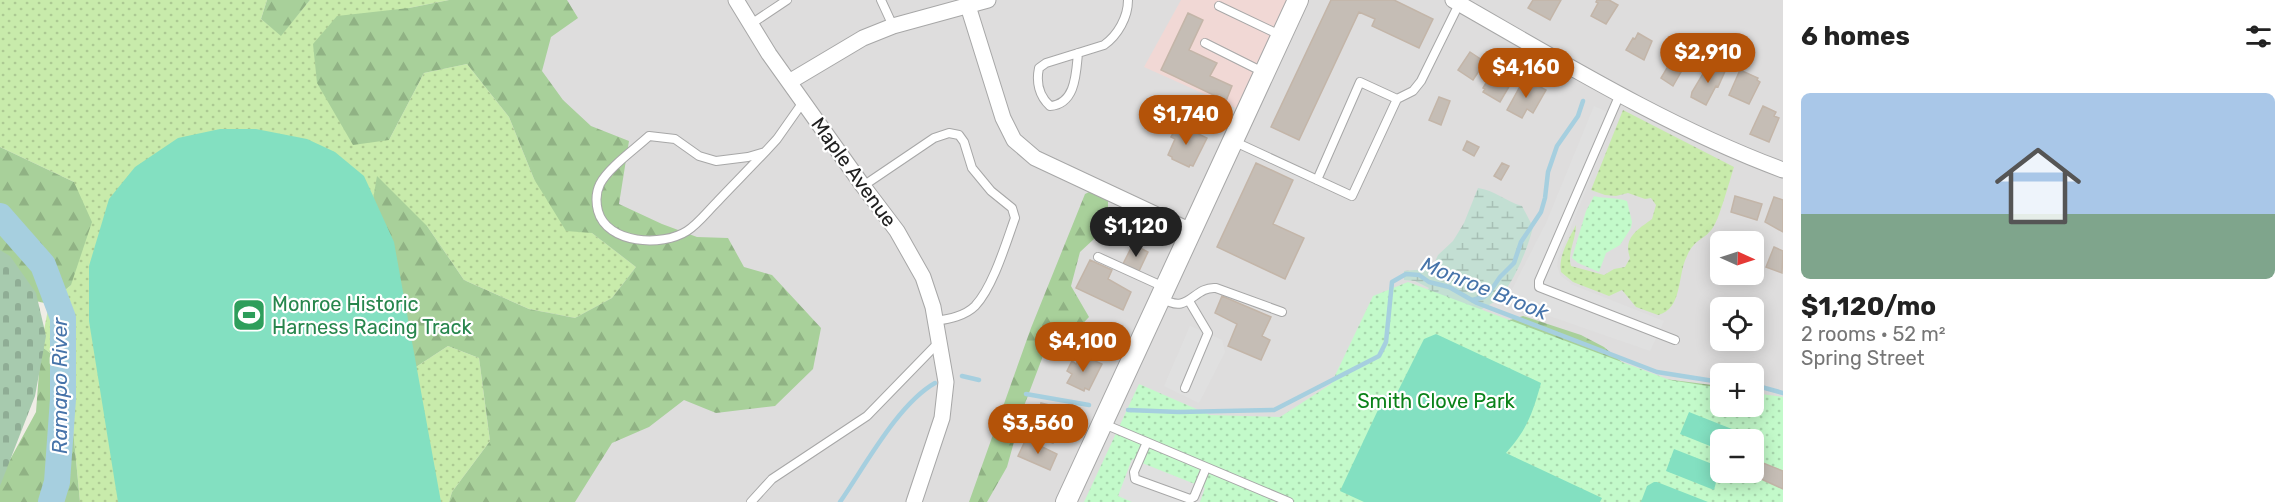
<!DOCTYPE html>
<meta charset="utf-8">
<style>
:root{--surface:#fff;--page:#f6f6f6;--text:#222;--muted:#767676;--line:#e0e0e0;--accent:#b45309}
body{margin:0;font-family:Rubik,sans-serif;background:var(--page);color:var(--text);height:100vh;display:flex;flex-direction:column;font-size:22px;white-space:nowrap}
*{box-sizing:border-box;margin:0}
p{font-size:20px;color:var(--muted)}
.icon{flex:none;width:33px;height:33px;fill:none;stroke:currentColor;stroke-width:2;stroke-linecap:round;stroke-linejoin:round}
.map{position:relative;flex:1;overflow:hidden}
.panel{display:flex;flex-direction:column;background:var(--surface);width:510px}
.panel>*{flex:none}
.needle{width:39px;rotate:93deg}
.fabs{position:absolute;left:1710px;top:231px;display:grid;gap:12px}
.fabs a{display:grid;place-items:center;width:54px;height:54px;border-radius:9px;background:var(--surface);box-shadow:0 3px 15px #0003;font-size:30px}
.price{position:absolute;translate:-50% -51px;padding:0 14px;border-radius:21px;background:var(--accent);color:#fff;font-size:20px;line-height:39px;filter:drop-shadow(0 2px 3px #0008)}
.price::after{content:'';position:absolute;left:50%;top:36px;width:18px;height:14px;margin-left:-9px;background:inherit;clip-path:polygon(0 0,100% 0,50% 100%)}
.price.active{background:#222;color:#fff}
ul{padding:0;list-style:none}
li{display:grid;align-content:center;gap:12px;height:318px;padding:0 18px}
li+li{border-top:2px solid var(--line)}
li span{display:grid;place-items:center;height:186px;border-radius:9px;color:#555}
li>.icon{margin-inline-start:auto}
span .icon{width:108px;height:108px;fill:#fffc;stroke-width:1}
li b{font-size:26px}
h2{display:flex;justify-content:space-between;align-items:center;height:72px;padding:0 18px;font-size:26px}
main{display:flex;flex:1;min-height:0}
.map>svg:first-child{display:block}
.residential{fill:#dedddd;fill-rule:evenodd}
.commercial{fill:#f1d8d5}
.grass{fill:url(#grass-dots)}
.forest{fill:url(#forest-firs)}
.wetland{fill:url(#wetland-marsh)}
.cemetery{fill:url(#cemetery-stones)}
.park{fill:url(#park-dots);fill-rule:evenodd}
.pitch{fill:#83e0c1}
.parking{fill:#e0e0e0}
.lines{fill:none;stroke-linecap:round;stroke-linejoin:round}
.stream{stroke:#a6cfdf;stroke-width:4.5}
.river{stroke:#a6cfdf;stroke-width:26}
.building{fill:#c5bdb5;stroke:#c3b5a8;stroke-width:1.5}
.service-casing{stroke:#a7a7a7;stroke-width:10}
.minor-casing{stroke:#a7a7a7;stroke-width:17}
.tertiary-casing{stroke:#a7a7a7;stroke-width:22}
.service{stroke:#fff;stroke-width:8}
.minor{stroke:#fff;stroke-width:15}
.tertiary{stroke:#fff;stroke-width:20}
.labels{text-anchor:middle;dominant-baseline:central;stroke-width:4.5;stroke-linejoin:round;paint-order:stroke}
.street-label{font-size:20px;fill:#202020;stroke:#fff}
.leisure-label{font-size:20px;fill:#27864d;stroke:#fff;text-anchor:start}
.park-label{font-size:20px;fill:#0a8219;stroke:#fff}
.water-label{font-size:21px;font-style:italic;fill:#4774aa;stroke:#fff}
</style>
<main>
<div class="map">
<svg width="1783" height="502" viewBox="0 0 1783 502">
<defs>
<pattern id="grass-dots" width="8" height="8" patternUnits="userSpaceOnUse" patternTransform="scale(1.5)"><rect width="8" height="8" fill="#c8ebab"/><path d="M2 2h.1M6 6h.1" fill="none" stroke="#acc993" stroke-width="1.8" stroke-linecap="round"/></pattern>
<pattern id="forest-firs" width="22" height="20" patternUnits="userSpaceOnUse" patternTransform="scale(1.5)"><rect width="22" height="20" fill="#a8d09a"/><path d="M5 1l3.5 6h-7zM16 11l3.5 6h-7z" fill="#90b284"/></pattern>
<pattern id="wetland-marsh" width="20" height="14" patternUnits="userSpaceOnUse" patternTransform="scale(1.5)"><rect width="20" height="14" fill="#c3dfd3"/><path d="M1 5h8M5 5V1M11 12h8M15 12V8" fill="none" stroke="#a7bfb5"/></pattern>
<pattern id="cemetery-stones" width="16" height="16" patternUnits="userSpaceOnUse" patternTransform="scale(1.5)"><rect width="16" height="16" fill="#a7caae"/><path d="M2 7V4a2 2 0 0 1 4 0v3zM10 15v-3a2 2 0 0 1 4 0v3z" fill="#8fad95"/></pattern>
<pattern id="park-dots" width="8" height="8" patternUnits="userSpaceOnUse" patternTransform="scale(1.5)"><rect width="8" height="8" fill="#c3faca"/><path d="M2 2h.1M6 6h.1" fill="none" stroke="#a7d6ad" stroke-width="1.8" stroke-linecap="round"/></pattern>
</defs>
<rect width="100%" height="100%" fill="#f0ede6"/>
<!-- residential -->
<path class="residential" d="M530,0H1783V502H558L530,99ZM1720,242H1754V274H1720ZM1720,308H1754V340H1720ZM1720,374H1754V406H1720ZM1720,440H1754V472H1720Z"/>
<!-- commercial -->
<path class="commercial" d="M1181,0H1289L1238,109L1144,67Z"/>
<!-- grass -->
<path class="grass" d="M0,0H267L261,19L281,35L310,0H449L409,8L389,140L424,73L467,64L509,117L534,179L592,233L636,267L612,298L575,318L529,309L464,280L427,226L396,380L448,346L479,358L490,441L452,492L449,502H80L67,366L41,346L49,304L71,285L74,182L0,147Z
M1623,110L1734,167C1730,179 1719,221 1712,229C1703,241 1695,238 1687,256C1677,275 1683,309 1658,315L1636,307L1622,290L1609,296L1573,282L1561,272C1558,256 1569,239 1576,225C1576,239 1567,254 1571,266L1604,275L1614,269L1625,267L1630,258C1623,238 1637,230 1652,219L1656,205L1651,198L1645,199L1628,193L1616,196L1605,195L1591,190Z"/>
<!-- forest -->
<path class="forest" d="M267,0H310L281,36L261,19Z
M449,0H567L578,18L551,37L542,71L563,100L591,126L629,141L619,204L662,224L697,237L728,238L744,267L772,275L821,328L813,369L775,406L716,413L684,400L649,427L612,443L575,502H449L452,492L490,441L479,358L448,346L396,380L370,217L377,176L427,226L464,280L529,309L575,318L612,298L636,267L592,233L566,231L534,179L509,117L467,64L424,73L389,140L353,145L317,83L313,44L337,16L409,8Z
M0,147L74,182L92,222L71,285L49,304L13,296L0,281Z
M1091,191L1108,198V226L1080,252L1071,286L1089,317L1068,339L1046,348L1024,406L1007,467L987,502H969L1031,328L1085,194Z
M1523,316L1581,335L1604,347L1631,370L1649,377L1720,386V400L1679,388L1657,387L1655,402L1647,414H1642L1643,398L1641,392L1631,391L1615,381L1609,372L1577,361L1548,356L1522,345L1500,323Z
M41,346L67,366L80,502H0V478L36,412Z"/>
<!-- wetland -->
<path class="wetland" d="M1478,188C1494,190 1507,202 1522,206L1533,227C1528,248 1512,289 1494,302C1485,308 1474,313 1465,318L1419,300L1429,288L1415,281L1404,280V271L1426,269L1433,266L1438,255L1453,241L1464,223Z"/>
<!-- cemetery -->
<path class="cemetery" d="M0,250L10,256L36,293L46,336L35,396L0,486Z"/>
<!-- park -->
<path class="park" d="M1594,196C1606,199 1616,197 1627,201L1632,222L1631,228L1620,245L1606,253L1599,272L1578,263L1572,258L1586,211Z
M1408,282L1670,380L1720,388V406H1754V393L1783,397V502H1084L1139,384L1210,415L1280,417L1331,384L1373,296ZM1720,440H1754V472H1720Z"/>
<!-- pitch -->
<path class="pitch" d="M220,129H256L307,139L335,152L364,176L394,242L441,502H118L89,321V266L109,199L135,167L178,138Z
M1436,334L1541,383C1533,412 1527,430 1506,453L1602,498L1600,502H1364L1340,491L1385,395L1394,399L1424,339Z
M1689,412L1737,431L1733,439L1720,440V450L1680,434Z
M1674,449L1720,467L1714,490L1666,471Z
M1654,482H1657L1708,502H1641L1647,486Z"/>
<!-- parking -->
<path class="parking" d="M1594,106L1616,116L1558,259L1557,266L1560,275L1573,285L1664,321L1650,351L1506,301L1546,223Z
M1190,326L1222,340L1225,352L1199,403L1164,386Z
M1132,459L1205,488L1200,502H1132L1118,496Z"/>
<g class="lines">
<!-- stream -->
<path class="stream" d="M1472,300L1484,297L1489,293L1500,277L1514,263L1521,242L1541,212L1545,198L1548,172L1557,146L1578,116L1583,101
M962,376L979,380
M1754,385L1783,393
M1026,394L1089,405
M1128,410L1179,412L1274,410L1379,356L1386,342L1392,282L1406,274L1419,275L1429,282L1449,287L1477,303L1657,372L1720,382
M840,502C865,466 898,404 935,383"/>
<!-- river -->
<path class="river" d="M0,216L43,265L63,318V399L57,482L51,502"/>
</g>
<!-- building -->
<path class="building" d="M1331,0H1394L1433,19L1419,48L1372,26L1375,19L1359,12L1299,140L1271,127Z
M1533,0H1561L1550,20L1528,8Z
M1597,0H1609L1618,5L1606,24L1591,16L1598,3L1596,2Z
M1188,13L1203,20L1189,50L1217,63L1210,76L1232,86L1226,101L1161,70Z
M1638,33L1652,41L1644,60L1626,50L1633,38L1635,39Z
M1702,36L1712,42L1705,54L1695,48Z
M1677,51L1689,58L1673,86L1661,78Z
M1470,52L1485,62L1473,80L1458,70Z
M1501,63L1515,71L1512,76L1514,78L1500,102L1483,92L1485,89L1483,88L1496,66L1498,68Z
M1716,63L1726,69L1718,87L1716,86L1706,105L1691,97L1692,92L1707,67L1712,70Z
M1740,70L1758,78L1757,80L1760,82L1749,104L1729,95Z
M1526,79L1546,90L1533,113L1527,109L1522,118L1507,110L1523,81L1524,82Z
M1439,97L1450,101L1441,125L1429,120Z
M1763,106L1776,112L1774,116L1779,118L1769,142L1750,134Z
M1178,124L1207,138L1193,166L1190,165L1189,167L1172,159V157L1168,155L1175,139L1171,137Z
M1467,141L1479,147L1474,156L1463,150Z
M1256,163L1293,180L1273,224L1304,238L1285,279L1217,247Z
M1502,163L1509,166L1501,180L1494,176Z
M1735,196L1762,204L1757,220L1731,212Z
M1774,197L1783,200V232L1765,222Z
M1133,244L1148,252L1139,271L1123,264Z
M1774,247L1783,251L1782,273L1766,267Z
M1090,260L1112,270L1108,279L1131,292L1123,310L1076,288Z
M1222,296L1271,317L1262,336L1270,340L1261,360L1228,346L1237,324L1215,313Z
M1080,356L1083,358L1084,356L1102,364L1089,390L1085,388L1084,391L1067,383L1072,374L1067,371L1072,361L1076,364Z
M1041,403L1066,409L1060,432L1056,431L1053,443L1029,436L1033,422L1026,420L1029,408L1039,411Z
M1026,439L1057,454L1050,470L1018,456Z
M1754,461H1758L1783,471V489L1748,473L1754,472Z"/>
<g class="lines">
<defs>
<path id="service" d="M881,0L893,26
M1219,6L1280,35
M751,24L787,0
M1205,43L1263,72
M1078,53C1076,73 1076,104 1050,106C1039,96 1036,82 1039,68L1046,63L1104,45C1118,35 1128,17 1128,0
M1620,94L1539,281V287L1675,340
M1233,141L1352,196L1397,99L1413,91L1421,81L1459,4
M765,152C749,169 733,185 717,202C707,212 698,224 687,231C662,247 607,244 598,211C596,203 596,192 600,184C608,168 635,149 649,136L675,139L699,156L716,161L748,157L765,152L777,139L803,102
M1317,180L1360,82L1397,99
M863,186L934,138L949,133L959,135L964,142L972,168L991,191L1012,208L1015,218C1006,243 993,287 975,306C965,316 949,319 936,321
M1098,257L1164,287
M1162,298C1189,316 1193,286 1216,288L1282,312
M1185,388L1208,333L1189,301
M1104,424L1289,502
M1147,442L1134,472L1135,479L1190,499L1194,497L1206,468
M751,502L772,479L867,416L939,342"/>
<path id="minor" d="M736,0L769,54L863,186L897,231L923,277L933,307L946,382L942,418L914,502
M1453,0C1560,61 1667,127 1783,170
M968,6L1003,118L1014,140L1035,158L1191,231
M789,82L863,38L893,26L988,0"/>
<path id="tertiary" d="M1066,502L1298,0"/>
</defs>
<!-- service casing -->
<use href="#service" class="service-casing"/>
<!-- minor casing -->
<use href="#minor" class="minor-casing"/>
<!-- tertiary casing -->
<use href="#tertiary" class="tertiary-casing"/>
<!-- service -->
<use href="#service" class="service"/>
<!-- minor -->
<use href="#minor" class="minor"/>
<!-- tertiary -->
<use href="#tertiary" class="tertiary"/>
</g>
<!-- icons -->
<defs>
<symbol id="stadium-square" viewBox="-11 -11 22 22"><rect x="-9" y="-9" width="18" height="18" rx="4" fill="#2e9e5b" stroke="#fff"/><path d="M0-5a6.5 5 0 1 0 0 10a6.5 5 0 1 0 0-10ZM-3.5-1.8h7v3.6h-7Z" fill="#fff"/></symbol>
</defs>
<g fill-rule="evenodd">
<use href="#stadium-square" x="230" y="296" width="38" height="38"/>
</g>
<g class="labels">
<!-- street labels -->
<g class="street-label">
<text transform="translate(854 172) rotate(54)">Maple Avenue</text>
</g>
<!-- leisure labels -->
<g class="leisure-label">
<text x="272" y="304">Monroe Historic<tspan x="272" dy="23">Harness Racing Track</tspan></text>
</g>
<!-- park labels -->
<g class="park-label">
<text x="1436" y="401">Smith Clove Park</text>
</g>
<!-- water labels -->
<g class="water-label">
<text transform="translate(1485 288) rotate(22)">Monroe Brook</text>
<text transform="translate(59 386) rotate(-90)">Ramapo River</text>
</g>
</g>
</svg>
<div class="fabs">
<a><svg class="needle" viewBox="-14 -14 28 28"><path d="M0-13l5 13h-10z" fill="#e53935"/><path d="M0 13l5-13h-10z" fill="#767676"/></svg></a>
<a><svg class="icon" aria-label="locate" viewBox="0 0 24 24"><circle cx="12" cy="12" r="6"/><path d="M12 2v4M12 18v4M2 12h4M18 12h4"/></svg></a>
<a>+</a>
<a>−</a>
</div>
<b class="price" style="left:1708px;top:84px">$2,910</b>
<b class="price" style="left:1526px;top:99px">$4,160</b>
<b class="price" style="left:1186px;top:146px">$1,740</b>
<b class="price active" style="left:1136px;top:258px">$1,120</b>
<b class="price" style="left:1083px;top:373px">$4,100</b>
<b class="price" style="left:1038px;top:455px">$3,560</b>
</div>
<section class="panel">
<h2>6 homes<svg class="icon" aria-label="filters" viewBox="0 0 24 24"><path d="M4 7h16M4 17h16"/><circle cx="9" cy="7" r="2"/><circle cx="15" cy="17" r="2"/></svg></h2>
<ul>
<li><span style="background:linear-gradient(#a9c7e8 65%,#7fa58c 0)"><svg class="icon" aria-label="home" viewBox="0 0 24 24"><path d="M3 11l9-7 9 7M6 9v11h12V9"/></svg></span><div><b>$1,120/mo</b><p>2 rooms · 52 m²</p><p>Spring Street</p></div></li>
</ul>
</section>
</main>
